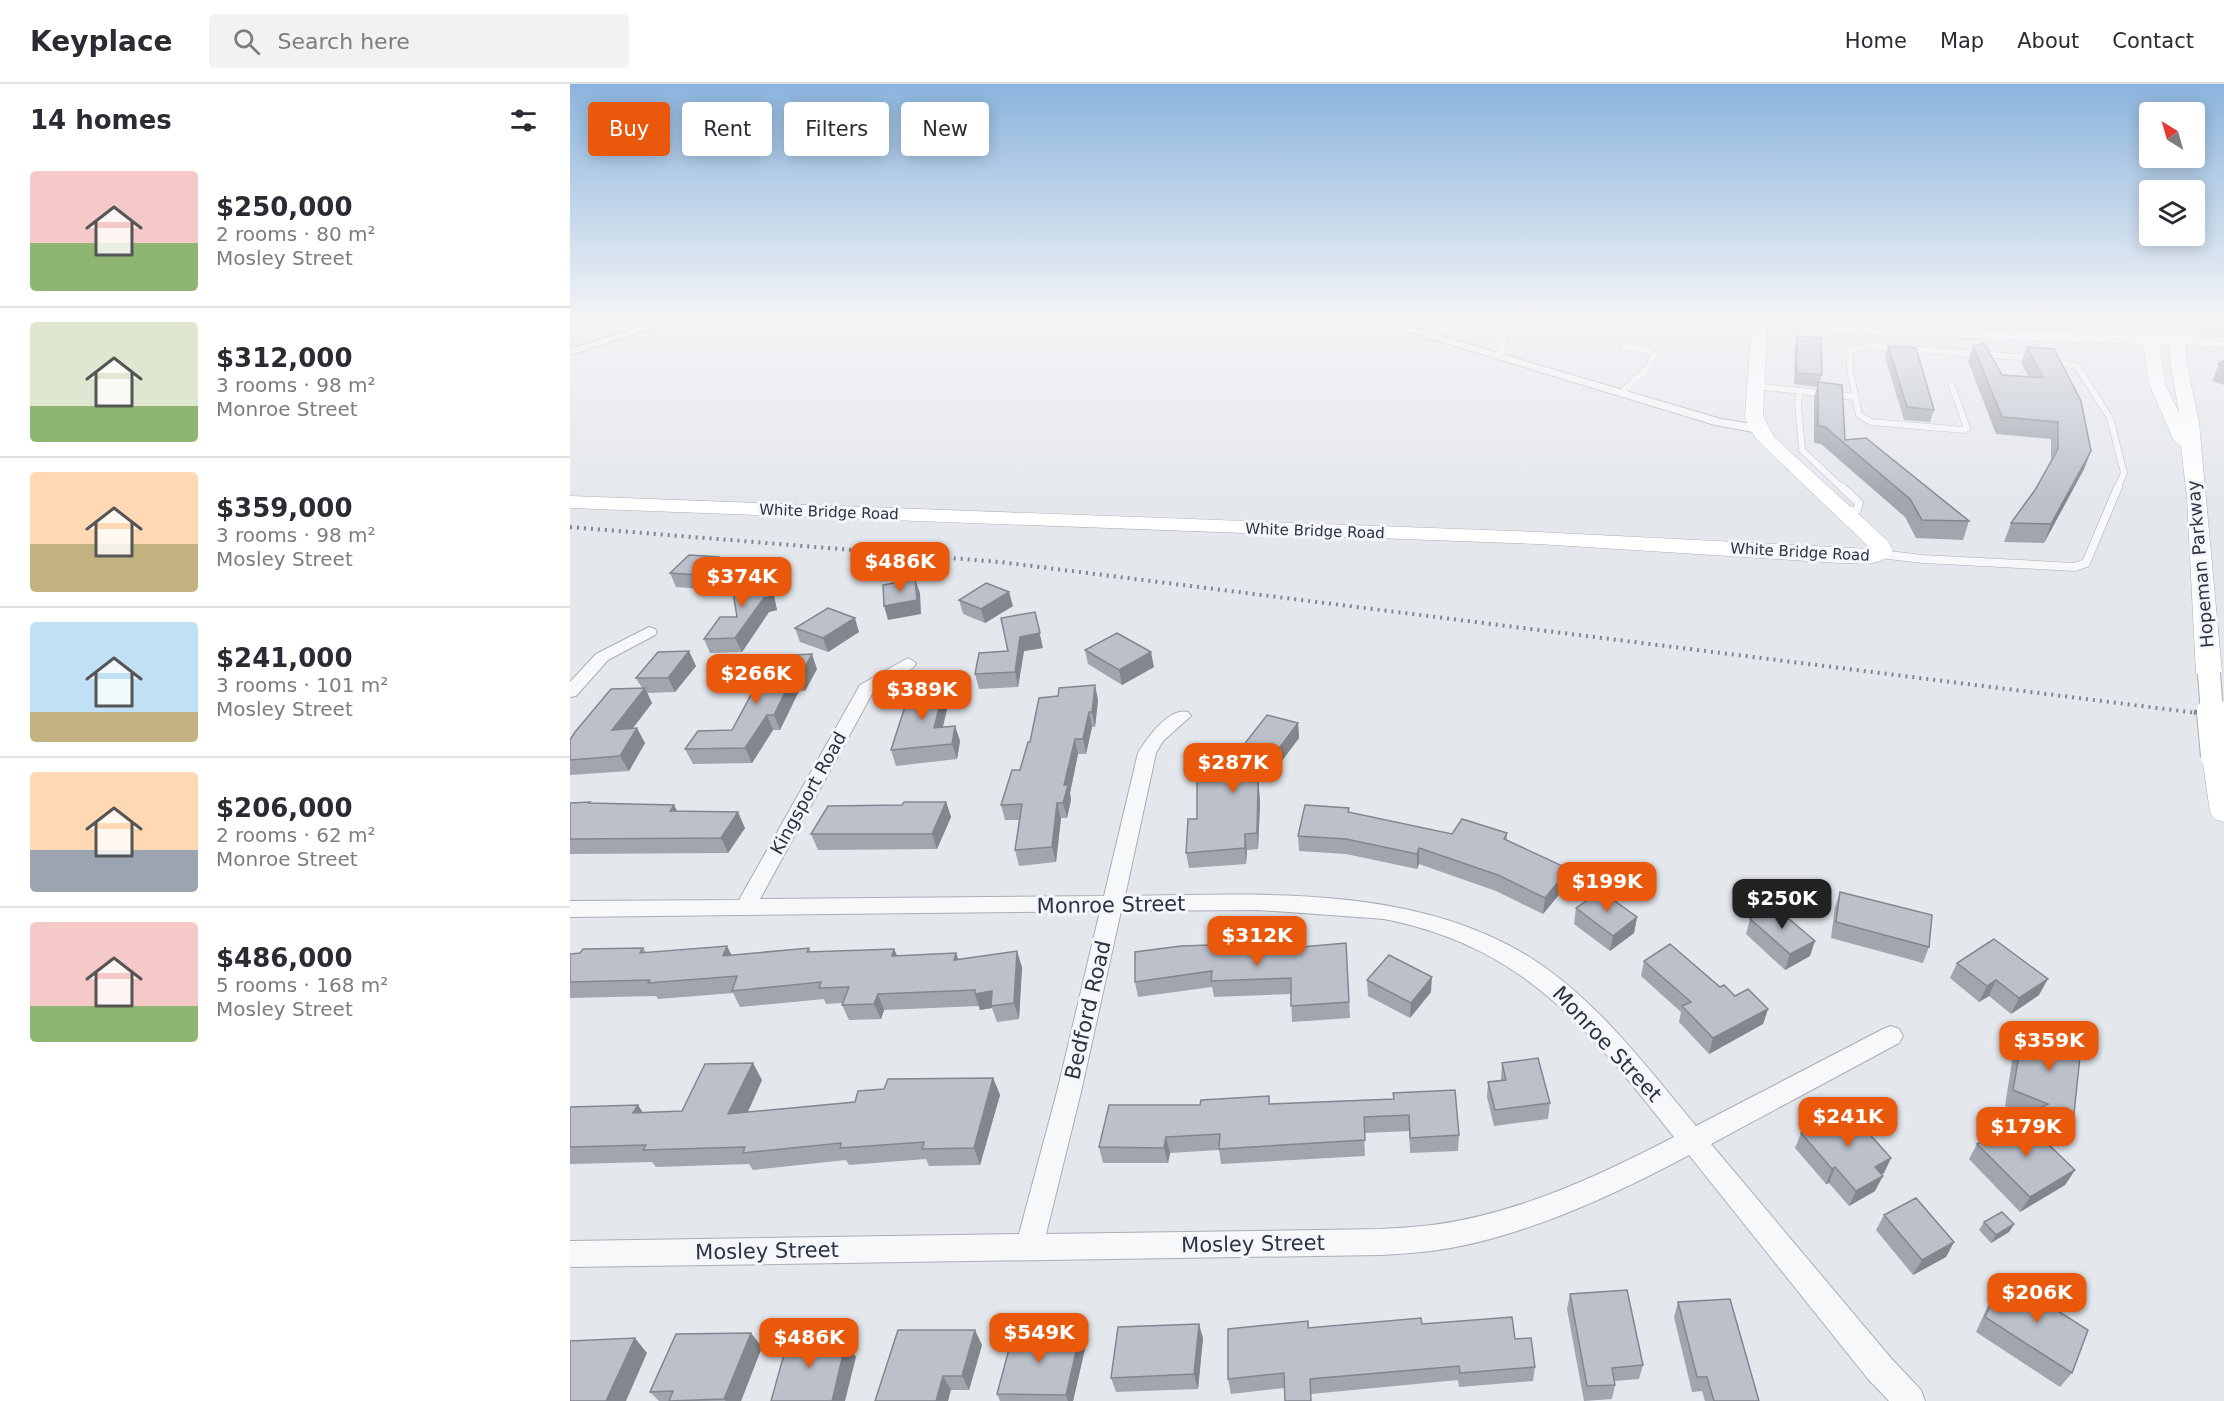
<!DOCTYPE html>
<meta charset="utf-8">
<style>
:root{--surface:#fff;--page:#f2f2f3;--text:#2b2b33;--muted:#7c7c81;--line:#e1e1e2;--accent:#ea580c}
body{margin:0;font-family:"DejaVu Sans",sans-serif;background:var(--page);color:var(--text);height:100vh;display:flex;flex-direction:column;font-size:22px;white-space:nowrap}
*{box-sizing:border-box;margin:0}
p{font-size:20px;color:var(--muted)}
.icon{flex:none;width:33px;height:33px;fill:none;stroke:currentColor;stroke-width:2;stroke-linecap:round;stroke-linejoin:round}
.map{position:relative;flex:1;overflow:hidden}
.drawer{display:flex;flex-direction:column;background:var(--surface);width:570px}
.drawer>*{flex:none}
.banner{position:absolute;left:18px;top:18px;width:570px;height:54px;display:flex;gap:12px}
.needle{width:39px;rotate:323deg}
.controls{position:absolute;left:1569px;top:18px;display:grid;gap:12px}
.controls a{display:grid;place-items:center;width:66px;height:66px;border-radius:6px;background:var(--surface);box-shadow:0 3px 15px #0003;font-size:30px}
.price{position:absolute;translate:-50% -51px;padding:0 14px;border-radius:12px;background:var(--accent);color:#fff;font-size:20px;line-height:39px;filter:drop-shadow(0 2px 3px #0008)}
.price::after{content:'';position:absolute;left:50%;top:36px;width:18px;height:14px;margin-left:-9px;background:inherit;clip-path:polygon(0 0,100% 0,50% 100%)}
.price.current{background:#222;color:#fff}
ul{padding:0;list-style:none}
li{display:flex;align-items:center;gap:18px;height:150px;padding:0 30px}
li+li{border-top:2px solid var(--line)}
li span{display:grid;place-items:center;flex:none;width:168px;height:120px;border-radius:6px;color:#555}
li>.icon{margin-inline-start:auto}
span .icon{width:72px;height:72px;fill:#fffc;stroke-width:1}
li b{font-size:26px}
h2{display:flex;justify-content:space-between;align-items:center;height:72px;padding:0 30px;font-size:26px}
.tag{padding:0 21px;border-radius:6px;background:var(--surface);box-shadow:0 3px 15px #0003;font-size:21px;line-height:54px}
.tag.current{background:var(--accent);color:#fff}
header{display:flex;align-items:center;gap:36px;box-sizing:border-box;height:84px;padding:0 30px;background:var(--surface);border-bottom:2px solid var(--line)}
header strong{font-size:28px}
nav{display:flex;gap:33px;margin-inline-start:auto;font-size:21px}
.search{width:420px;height:54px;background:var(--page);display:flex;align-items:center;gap:15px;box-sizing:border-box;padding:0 21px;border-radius:6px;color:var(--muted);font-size:22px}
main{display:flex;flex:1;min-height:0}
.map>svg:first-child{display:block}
.built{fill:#d2d6de}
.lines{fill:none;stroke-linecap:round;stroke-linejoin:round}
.lane-far1-casing{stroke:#a9aeb7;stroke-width:7}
.lane-casing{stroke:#a9aeb7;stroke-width:9}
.street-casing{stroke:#a9aeb7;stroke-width:2}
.secondary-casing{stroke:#a9aeb7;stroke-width:1}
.lane-far1{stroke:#f7f8fa;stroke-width:6}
.lane{stroke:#f7f8fa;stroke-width:8}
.street{fill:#f7f8fa;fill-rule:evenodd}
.secondary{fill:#fff;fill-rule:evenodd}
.rail-far1{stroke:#7d8696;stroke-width:4;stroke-dasharray:2 5;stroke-linecap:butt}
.rail{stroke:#7d8696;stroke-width:5;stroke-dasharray:3 7;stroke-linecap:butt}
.secondary-bridge-far1-casing{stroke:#a9aeb7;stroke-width:24;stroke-linecap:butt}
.secondary-bridge-casing{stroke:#a9aeb7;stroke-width:32;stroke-linecap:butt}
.secondary-bridge-far1{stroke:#fff;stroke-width:22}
.secondary-bridge{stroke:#fff;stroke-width:30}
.wall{fill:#a1a5ae}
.shaded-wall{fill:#83868d}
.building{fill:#bbc0ca;stroke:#83868d;stroke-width:1.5}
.labels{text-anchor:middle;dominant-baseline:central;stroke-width:6;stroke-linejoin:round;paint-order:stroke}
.far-street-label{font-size:15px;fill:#2b3445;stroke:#f4f6f9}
.street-label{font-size:18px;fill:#2b3445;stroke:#f4f6f9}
.near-street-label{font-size:21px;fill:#2b3445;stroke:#f4f6f9}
</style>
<header>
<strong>Keyplace</strong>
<div class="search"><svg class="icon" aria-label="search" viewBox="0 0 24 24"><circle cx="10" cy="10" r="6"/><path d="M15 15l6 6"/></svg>Search here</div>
<nav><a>Home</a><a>Map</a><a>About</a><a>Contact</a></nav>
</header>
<main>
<section class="drawer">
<h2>14 homes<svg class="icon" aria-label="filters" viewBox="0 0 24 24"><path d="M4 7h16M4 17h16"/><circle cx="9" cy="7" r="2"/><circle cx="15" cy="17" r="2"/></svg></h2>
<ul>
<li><span style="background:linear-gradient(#f6c9c9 60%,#8fb573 0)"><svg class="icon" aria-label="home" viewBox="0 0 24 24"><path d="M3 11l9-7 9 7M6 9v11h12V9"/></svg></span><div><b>$250,000</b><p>2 rooms · 80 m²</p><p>Mosley Street</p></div></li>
<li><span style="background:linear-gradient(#dfe7d0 70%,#8fb573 0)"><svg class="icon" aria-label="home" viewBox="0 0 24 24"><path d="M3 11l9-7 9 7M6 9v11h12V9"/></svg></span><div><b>$312,000</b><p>3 rooms · 98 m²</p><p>Monroe Street</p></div></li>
<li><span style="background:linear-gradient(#ffd9b3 60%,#c2b280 0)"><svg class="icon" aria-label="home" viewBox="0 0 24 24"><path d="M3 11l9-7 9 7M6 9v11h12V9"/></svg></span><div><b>$359,000</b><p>3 rooms · 98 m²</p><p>Mosley Street</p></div></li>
<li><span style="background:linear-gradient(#bfe0f5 75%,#c2b280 0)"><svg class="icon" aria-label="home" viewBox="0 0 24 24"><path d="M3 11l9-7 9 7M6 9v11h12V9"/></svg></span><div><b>$241,000</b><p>3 rooms · 101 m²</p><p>Mosley Street</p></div></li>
<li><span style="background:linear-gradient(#ffd9b3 65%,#9aa5b1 0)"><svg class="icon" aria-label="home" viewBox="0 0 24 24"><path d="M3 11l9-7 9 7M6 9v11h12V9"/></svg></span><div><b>$206,000</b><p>2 rooms · 62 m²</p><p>Monroe Street</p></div></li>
<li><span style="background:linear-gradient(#f6c9c9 70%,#8fb573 0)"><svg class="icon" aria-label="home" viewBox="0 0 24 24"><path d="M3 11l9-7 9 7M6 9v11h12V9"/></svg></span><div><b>$486,000</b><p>5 rooms · 168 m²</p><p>Mosley Street</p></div></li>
</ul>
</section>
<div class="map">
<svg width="1654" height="1317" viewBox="0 0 1654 1317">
<rect width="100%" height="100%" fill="#e4e7ec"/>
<!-- built -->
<path class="built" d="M1631,233H1654V253L1630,252Z"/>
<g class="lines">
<defs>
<path id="lane-far1" d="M857,252C881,242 916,235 935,257L932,267L925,272
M1478,276L1507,282L1540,334L1554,389L1547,405
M1185,302L1285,313
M1382,302L1397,344L1394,346L1301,338L1289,331L1280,286V266L1298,262L1464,274
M1230,307L1228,320L1232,366L1273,405
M1051,309L1078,284L1084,270L1078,266L1054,263"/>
<path id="lane" d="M1272,403L1289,419L1287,426L1275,429
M1310,470L1353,475L1505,483L1516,479L1548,403"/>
<path id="street" d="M101,233H117L0,271V265Z
M790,233H806L1151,335L1189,341L1195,345L1189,349L1145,341Z
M79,543L85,545L87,548L85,551L38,576L6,612L0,613V598L26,570Z
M338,574L346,579L344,583L303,608L190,815L534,812L568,669C577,654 599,623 618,628L621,632L593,657L586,669L555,812C688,810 844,800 961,874C1027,916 1077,983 1126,1042L1313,945L1321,942L1329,945L1333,952L1329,959L1141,1060L1320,1273L1351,1306L1355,1317H1319L1298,1295L1119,1071C1043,1112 947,1156 861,1167C845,1169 828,1170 811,1171L0,1183V1157L449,1150L487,1008L530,827L0,833V817L169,816L290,601ZM688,826C717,828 745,830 774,832C789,834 805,833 819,836C958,865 1021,949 1104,1053C1029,1092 947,1130 862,1141C845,1143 828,1144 811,1145L476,1150L511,1008L551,827Z"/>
<path id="secondary" d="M1144,233H1206L1303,241L1574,251L1575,233H1591L1589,251H1600L1599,233H1615V252L1654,253V263L1616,261V276L1629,339L1652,589L1648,594L1639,597L1630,594L1626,589L1617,414L1611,362L1604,357L1579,300L1573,260L1303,251L1197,242L1193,332L1204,353L1318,457L1323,466C1311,484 1290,479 1270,479L968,460L0,424V412L968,448L1301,465L1188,357L1178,342L1175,332L1182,240L1151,238ZM1589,260L1600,261V276L1609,329L1595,300Z
M1646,663L1654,665V738L1644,735L1640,728L1632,672L1636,666Z"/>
</defs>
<!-- lane-far1 casing -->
<use href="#lane-far1" class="lane-far1-casing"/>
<!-- lane casing -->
<use href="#lane" class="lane-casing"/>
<!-- street casing -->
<use href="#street" class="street-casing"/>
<!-- secondary casing -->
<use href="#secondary" class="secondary-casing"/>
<!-- lane-far1 -->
<use href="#lane-far1" class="lane-far1"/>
<!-- lane -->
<use href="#lane" class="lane"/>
<!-- street -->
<use href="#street" class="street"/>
<!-- secondary -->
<use href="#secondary" class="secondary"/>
<!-- rail-far1 -->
<path class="rail-far1" d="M0,443L430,478L1635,630"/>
<!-- rail -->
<path class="rail" d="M1624,628L1654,632"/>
<defs>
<path id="secondary-bridge-far1" d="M1639,589L1642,630"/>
<path id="secondary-bridge" d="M1642,628L1646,672"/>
</defs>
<!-- secondary-bridge-far1 casing -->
<use href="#secondary-bridge-far1" class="secondary-bridge-far1-casing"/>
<!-- secondary-bridge casing -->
<use href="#secondary-bridge" class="secondary-bridge-casing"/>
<!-- secondary-bridge-far1 -->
<use href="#secondary-bridge-far1" class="secondary-bridge-far1"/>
<!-- secondary-bridge -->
<use href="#secondary-bridge" class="secondary-bridge"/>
</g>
<!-- wall -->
<path class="wall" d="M1227,252L1252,291L1250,298L1275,356L1399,437L1393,456L1346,454L1335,433L1251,360L1244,359V314L1247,303L1224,300L1225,263Z
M1318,262L1364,326L1360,338L1334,336L1315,273Z
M1403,262L1432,291L1459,293L1451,279L1457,263L1521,367L1514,385L1474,459L1434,458L1441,439L1465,406L1481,377V355L1426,350L1398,277Z
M1654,277V301L1642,297L1650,278Z
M155,487L136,505L106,503L100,489Z
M203,507L207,526L199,528L172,568L140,569L134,555Z
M389,516L443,522L415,539L393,530Z
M225,544L289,548L258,568L230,558Z
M473,564L454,567L448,603L409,605L405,590L409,569Z
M515,566L584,583L552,601L518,580Z
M202,572L247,585L235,607H229L210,646H203L182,679L123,680L115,665L162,646Z
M126,582L105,608L77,609L82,619L63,644L75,659L59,687L0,691V656L72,604L66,594Z
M379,616L373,643L385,642L390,657L387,675L326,682L321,666Z
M528,616L525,643H522L516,670H508L500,709L501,716L497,734H491L486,778L449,782L445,766L449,736H435L431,721L450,686Z
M697,631L728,639L729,654L708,682L687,677L690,718L688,765L677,766L676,780L619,784L616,769L627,735L655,685Z
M376,718L381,733L367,765L248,766L241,750Z
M0,719H22L107,727L175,744L158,769L0,770Z
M779,728L882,750L937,749V757L997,801L973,830L926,807L849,780L847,785L776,770L729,767L728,752Z
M1270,808L1359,863L1353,879L1261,854L1265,823Z
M1006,824L1067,833L1064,849L1040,867L1004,840Z
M1180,835L1240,872L1215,886L1176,850Z
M698,859V866L776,859L780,934L722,938L721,910L644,913L642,903L568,913L565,898Z
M73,864L76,868L161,871L239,864L241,868L324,865L327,872L389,876L452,883L449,935L427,938L422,924L410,926L409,922L314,926L311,935L279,936L272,921V919L256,920L254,915L170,923L163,909L88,915L86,912L0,914V870Z
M1074,877L1150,903L1165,912L1198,925L1193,940L1139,970L1109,938L1111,928L1071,892Z
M1387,879L1469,911L1441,930L1419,912L1409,918L1380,894Z
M797,896L861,908L840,934L798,912Z
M1454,942L1503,1039L1493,1055L1459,1041L1463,1033L1435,1022L1445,958Z
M932,979L980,1019L978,1035L924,1042L917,1013L918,998L931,996Z
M423,994L430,1011L410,1081L359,1082L356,1075L279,1081L276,1076L183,1086L179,1080L86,1083L82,1078L0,1080V1023L72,1028L112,1027L192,996L178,1028L285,1018L314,1005Z
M824,1015L889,1051L888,1067L840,1069L839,1047L794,1049L795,1072L651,1080L649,1066L600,1069L598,1079H533L529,1063L630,1021L700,1020Z
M1231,1049L1321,1074L1314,1089L1312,1091L1305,1107L1279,1122L1259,1099L1256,1100L1225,1064Z
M1407,1060L1505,1086L1495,1101L1450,1128L1399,1075Z
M1314,1131L1384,1158L1376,1173L1343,1191L1306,1146Z
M1414,1138L1444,1140L1439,1148L1421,1159L1409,1146Z
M1434,1193L1502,1289L1490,1303L1406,1248L1424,1208Z
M1000,1210L1073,1281L1069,1295L1045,1297V1301L1042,1315L1014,1317L997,1225Z
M1108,1218L1189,1317H1135L1132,1307L1122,1308L1104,1233Z
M738,1237L739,1244L852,1240L945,1255L965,1283L963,1297L889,1303L888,1296L741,1310L714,1304L661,1310L658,1295Z
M633,1254L628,1305L546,1308L541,1294Z
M412,1261L399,1306H381L305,1317Z
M192,1263L171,1317H89L80,1308Z
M515,1265L503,1317H430L427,1310Z"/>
<!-- shaded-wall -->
<path class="shaded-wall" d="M1521,367L1514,385L1474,459L1481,440Z
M149,473L155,487L136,505L130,491Z
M198,493L203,507L207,526L199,528L172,568L165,554Z
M345,495L350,509L351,530L318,536L314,522Z
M439,508L443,522L415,539L411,525Z
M465,528L473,564L454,567L448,603L445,588L450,553Z
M285,534L289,548L258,568L253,554Z
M119,567L126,582L105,608L98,594Z
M581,568L584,583L552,601L549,586Z
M242,570L247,585L235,607L230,592Z
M223,592L229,607L210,646L204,631Z
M375,601L379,616L369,659L364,644Z
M525,601L528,616L525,643L522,628Z
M75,604L82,619L50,661L42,646Z
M519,628L522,643L516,670L513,655Z
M197,631L203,646L182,679L175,664Z
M728,639L729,654L708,682L707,667Z
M385,642L390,657L387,675L382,660Z
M67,644L75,659L59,687L50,672Z
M505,655L508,670L500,709L501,716L497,734L493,719L494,701Z
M685,662L690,718L688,765L687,749Z
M376,718L381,733L367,765L362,750Z
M487,719L491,734L486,778L482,763Z
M104,721L112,736L100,727Z
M168,728L175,744L158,769L151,754Z
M675,750L677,766L676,780L675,764Z
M849,764V780L847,785V770Z
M999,785L997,801L973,830L975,814Z
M1067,833L1064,849L1040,867L1043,852Z
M1245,857L1240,872L1215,886L1220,870Z
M157,862L165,878L153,872Z
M324,865L331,880L322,872Z
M447,867L452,883L449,935L444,919Z
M386,869L392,885L384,876Z
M862,893L861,908L840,934L841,919Z
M1478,895L1469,911L1441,930L1449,914Z
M1426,896L1419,912L1409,918L1417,902Z
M422,907V924L410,926L405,910Z
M308,910L314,926L311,935L304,920Z
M1198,925L1193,940L1139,970L1143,954Z
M183,979L192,996L169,1047L158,1030Z
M423,994L430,1011L410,1081L404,1064Z
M68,1021L79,1038L63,1029Z
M596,1053L600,1069L598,1079L594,1064Z
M1321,1074L1314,1089L1297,1098L1305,1083Z
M1265,1083L1259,1099L1256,1100L1262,1085Z
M1505,1086L1495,1101L1450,1128L1460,1113Z
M1313,1092L1305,1107L1279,1122L1286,1107Z
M1444,1140L1439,1148L1421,1159L1426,1151Z
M1384,1158L1376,1173L1343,1191L1352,1176Z
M629,1240L633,1254L628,1305L624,1290Z
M256,1246L265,1260L252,1261Z
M405,1246L412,1261L399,1306L392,1292Z
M181,1249L192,1263L171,1317H156L154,1315Z
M510,1250L515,1265L503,1317H498L496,1311Z
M65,1254L77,1269L56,1317H36Z
M276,1258L286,1273L275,1317H262Z
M373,1292L381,1306L378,1317H366Z"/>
<!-- building -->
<path class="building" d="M1227,252L1251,254L1252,291L1226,289Z
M1414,259L1432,291L1473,294L1457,263L1484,265L1511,317L1521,367L1481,440L1441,439L1465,406L1488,365V338L1432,333L1403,262Z
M1318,262L1346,264L1364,326L1337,323Z
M1654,277V282L1649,280L1650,278Z
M1248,298L1272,301L1275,356L1296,354L1399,437L1352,436L1340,415L1255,343L1248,342Z
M119,471L149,473L130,491L100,489Z
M198,493L202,512L194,514L165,554L134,555L150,533H167L162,501Z
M345,495L347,516L314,522L313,501Z
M416,499L439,508L411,525L389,516Z
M258,524L285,534L253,554L225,544Z
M465,528L470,549L450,553L445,588L405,590L409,569L438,567L431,534Z
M547,549L581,568L549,586L515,566Z
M119,567L98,594H66L88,568Z
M242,570L230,592H223L204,631H197L175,664L115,665L128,647L162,646L202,572Z
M375,601L364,644L385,642L382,660L321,666L341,604Z
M525,601L522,628H519L513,655H505L494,701H498L493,719H487L482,763L445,766L452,720L431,721L442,686H450L458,658H460L469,614L488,612L489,604Z
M75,604L42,646L67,644L50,672L0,676V656L5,648L41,605Z
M697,631L728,639L707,667L685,662L688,702L687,749L675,750V764L616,769L618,735H627V687L655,685Z
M20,718L19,719L104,721L100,727L168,728L151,754L0,755V719Z
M334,718H376L362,750H241L258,722L332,721Z
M735,721L779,724L778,728L882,750L892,735L937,749L934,755L999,785L975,814L928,791L849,764L847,770L776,755L728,752Z
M1031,807L1067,833L1043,852L1006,824Z
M1270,808L1362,831L1359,863L1266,838Z
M1204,822L1245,857L1220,870L1180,835Z
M1424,855L1478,895L1449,914L1426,896L1417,902L1387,879Z
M698,859L697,866L776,859L779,918L721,922V894L641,897L642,887L565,898V868L611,862Z
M1100,860L1150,903L1154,901L1165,912L1178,905L1198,925L1143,954L1112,922L1121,918L1074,877Z
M157,862L153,872L239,864L237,868L324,865L322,872L386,869L384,876L447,867L444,919L421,922L422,907L405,910V906L308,910L304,920L272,921L279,903L249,904L251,898L162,907L167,892L78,899L80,896L0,898V870L10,869L13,865L73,864L70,869Z
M819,871L862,893L841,919L797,896Z
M1454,942L1511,963L1503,1039L1468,1025L1478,1020L1443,1006Z
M968,974L980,1019L925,1026L918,998L936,996L932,979Z
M183,979L158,1030L285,1018L288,1007L314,1005L318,995L423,994L404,1064L352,1065L354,1058L270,1064L271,1059L173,1069L175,1063L73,1066L76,1061L0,1063V1023L68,1021L63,1029L112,1027L135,980Z
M885,1006L889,1051L840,1054L839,1031L794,1033L795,1056L649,1065L650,1050L596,1053L594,1064L529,1063L539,1021H630L631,1016L699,1012V1020L824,1015L823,1009Z
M1276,1024L1321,1074L1305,1083L1313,1092L1286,1107L1265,1083L1262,1085L1231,1049Z
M1452,1035L1505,1086L1460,1113L1407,1060Z
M1346,1114L1384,1158L1352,1176L1314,1131Z
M1432,1128L1444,1140L1426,1151L1414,1138Z
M1434,1193L1518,1246L1502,1289L1415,1233Z
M1057,1206L1073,1281L1042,1284L1045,1301L1017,1302L1000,1210Z
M1160,1215L1189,1317H1144L1137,1293H1127L1108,1218Z
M942,1233L945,1255L961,1254L965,1283L890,1289L889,1282L740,1295L741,1317H715L714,1289L658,1295V1245L738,1237V1244L851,1234L852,1240Z
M629,1240L624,1290L541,1294L548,1243Z
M256,1246L252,1261L276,1258L262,1317H201L220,1249Z
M328,1246H405L392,1292H373L366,1317H305Z
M181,1249L154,1315L99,1317L103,1307L80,1308L106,1250Z
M443,1250H510L496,1311L427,1310Z
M65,1254L36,1317H0V1257Z"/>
<!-- sky -->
<linearGradient id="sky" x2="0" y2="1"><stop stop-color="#8bb4dd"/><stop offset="0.56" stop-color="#f3f4f6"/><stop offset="1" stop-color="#f3f4f6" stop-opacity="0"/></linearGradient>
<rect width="1654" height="417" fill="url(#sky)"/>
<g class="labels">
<!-- far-street labels -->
<g class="far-street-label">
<text transform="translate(259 428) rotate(2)">White Bridge Road</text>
<text transform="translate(745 447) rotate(2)">White Bridge Road</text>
<text transform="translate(1230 468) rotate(3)">White Bridge Road</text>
</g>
<!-- street labels -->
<g class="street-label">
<text transform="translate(1630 480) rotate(-95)">Hopeman Parkway</text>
<text transform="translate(238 709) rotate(-61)">Kingsport Road</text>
</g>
<!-- near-street labels -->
<g class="near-street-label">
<text transform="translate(541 821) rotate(-1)">Monroe Street</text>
<text transform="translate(518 926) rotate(-77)">Bedford Road</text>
<text transform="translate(1037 960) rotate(47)">Monroe Street</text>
<text transform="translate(683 1160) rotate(-1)">Mosley Street</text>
<text transform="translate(197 1167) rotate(-1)">Mosley Street</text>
</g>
</g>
</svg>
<div class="controls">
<a><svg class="needle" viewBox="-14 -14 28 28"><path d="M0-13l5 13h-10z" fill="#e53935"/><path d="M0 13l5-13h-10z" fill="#7c7c81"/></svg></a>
<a><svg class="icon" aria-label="layers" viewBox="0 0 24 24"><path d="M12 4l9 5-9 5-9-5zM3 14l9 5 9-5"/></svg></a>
</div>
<b class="price" style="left:330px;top:509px">$486K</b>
<b class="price" style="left:172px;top:524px">$374K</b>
<b class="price" style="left:186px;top:621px">$266K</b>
<b class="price" style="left:352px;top:637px">$389K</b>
<b class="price" style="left:663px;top:710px">$287K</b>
<b class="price" style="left:1037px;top:829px">$199K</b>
<b class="price current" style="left:1212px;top:846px">$250K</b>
<b class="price" style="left:687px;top:883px">$312K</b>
<b class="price" style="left:1479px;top:988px">$359K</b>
<b class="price" style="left:1278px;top:1064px">$241K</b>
<b class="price" style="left:1456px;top:1074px">$179K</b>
<b class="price" style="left:1467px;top:1240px">$206K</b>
<b class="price" style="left:469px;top:1280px">$549K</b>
<b class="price" style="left:239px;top:1285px">$486K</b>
<div class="banner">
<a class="tag current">Buy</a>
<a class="tag">Rent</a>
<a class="tag">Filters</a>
<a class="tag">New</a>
</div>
</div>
</main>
